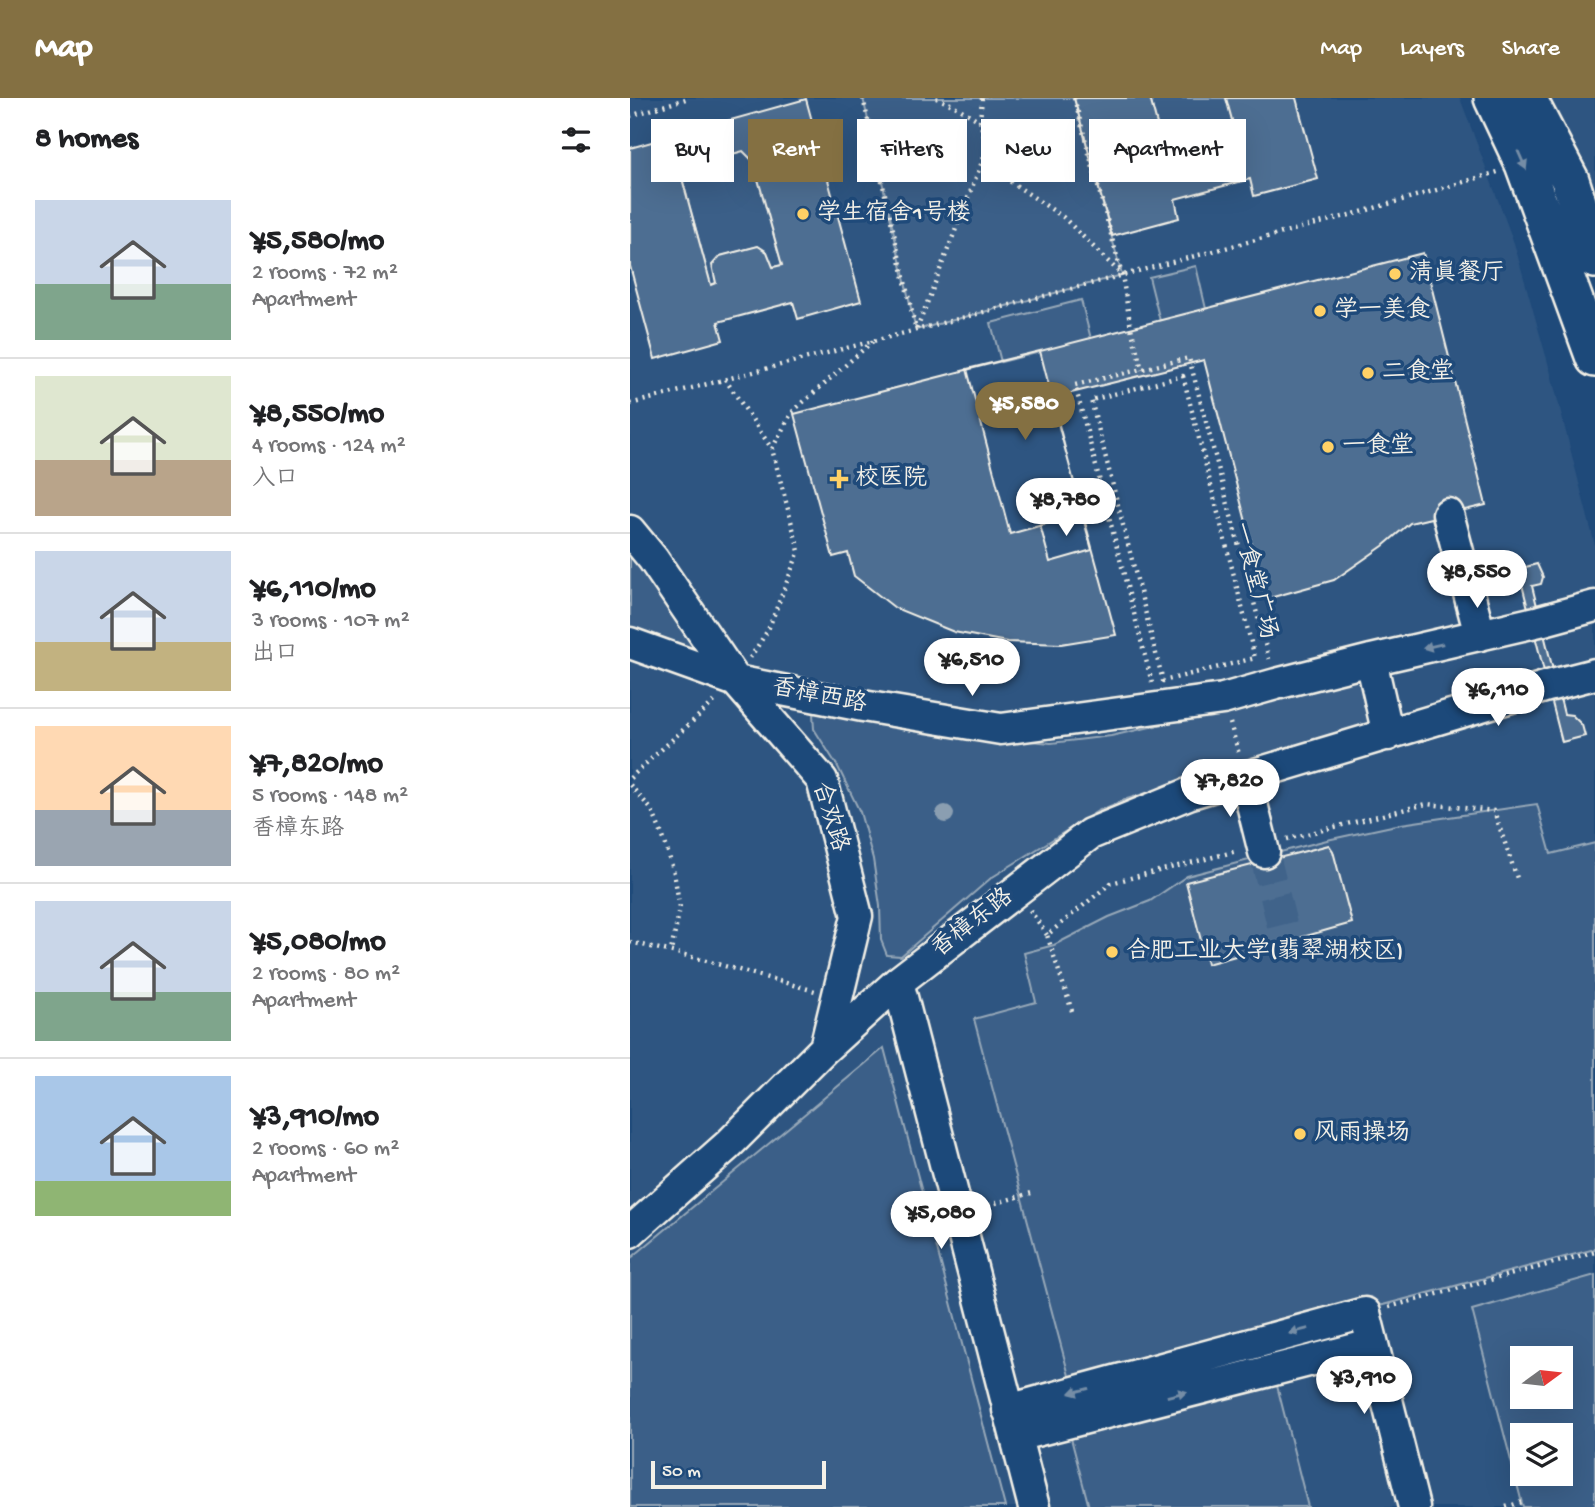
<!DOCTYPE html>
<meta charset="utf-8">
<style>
:root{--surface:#fff;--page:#f2f2f2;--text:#202124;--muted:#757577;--line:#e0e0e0;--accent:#847042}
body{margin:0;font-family:"Gochi Hand","LXGW WenKai TC",sans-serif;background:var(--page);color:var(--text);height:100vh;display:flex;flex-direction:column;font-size:26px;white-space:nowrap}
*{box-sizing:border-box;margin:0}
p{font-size:23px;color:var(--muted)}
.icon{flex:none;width:38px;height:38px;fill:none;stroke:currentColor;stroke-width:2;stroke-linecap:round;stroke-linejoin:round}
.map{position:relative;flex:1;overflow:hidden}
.drawer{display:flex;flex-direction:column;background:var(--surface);width:630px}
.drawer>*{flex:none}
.top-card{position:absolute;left:21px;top:21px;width:665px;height:63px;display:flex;gap:14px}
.needle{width:46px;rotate:75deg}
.buttons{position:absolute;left:880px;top:1248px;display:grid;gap:14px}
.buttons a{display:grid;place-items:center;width:63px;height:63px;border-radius:0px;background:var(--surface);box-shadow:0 7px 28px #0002;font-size:35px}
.scale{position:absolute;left:21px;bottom:18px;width:175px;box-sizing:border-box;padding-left:7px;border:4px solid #f4f1e8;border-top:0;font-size:19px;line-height:24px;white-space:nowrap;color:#f4f1e8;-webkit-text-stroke:5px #1f4a7a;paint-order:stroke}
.price{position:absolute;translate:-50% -60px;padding:0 16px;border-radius:24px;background:#fff;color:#222;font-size:23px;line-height:46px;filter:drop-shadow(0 2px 4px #0008)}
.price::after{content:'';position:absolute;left:50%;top:42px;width:21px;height:16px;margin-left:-10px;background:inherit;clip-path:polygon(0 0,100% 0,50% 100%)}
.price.current{background:var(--accent);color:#fff}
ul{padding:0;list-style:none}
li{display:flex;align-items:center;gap:21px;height:175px;padding:0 35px}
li+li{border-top:2px solid var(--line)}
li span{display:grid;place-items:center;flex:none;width:196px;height:140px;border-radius:0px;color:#555}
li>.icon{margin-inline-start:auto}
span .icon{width:84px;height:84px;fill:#fffc;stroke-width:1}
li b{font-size:30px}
h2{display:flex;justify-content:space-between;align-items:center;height:84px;padding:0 35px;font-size:30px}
.tag{padding:0 24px;border-radius:0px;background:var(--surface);box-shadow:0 7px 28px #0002;font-size:24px;line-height:63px}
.tag.current{background:var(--accent);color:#fff}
header{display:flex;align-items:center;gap:42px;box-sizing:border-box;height:98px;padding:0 35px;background:var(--accent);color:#fff}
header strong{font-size:33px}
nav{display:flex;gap:38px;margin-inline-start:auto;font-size:24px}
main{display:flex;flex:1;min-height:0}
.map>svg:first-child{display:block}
.built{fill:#2d5581;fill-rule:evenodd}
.green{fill:#3a5f88;stroke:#97a8b8;stroke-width:2;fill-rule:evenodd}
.building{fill:#4d6e92;stroke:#f4f1e8;stroke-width:2;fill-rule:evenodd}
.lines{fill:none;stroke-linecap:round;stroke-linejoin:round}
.minor-tunnel{stroke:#3f638a;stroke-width:30;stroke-dasharray:30 15;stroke-linecap:butt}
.minor-casing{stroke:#f4f1e8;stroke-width:35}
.major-casing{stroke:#f4f1e8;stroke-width:42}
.path{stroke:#f4f1e8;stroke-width:4.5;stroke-dasharray:2 5;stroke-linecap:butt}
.minor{stroke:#1f4a7a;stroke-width:30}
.major{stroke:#1f4a7a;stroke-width:37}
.tree{fill:#8a9eb1}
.oneway{fill:#748da6}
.poi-dot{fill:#ffd166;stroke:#1f4a7a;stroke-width:2.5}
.labels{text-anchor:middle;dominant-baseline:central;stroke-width:7;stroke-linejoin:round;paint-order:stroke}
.poi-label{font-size:24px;fill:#f4f1e8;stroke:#1f4a7a;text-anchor:start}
.street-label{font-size:24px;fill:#f4f1e8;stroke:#1f4a7a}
</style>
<header>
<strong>Map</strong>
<nav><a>Map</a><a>Layers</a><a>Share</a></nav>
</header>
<main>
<section class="drawer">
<h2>8 homes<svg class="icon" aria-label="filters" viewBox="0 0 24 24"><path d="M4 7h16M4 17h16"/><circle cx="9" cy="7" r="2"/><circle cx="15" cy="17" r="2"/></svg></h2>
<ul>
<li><span style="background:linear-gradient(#c9d6e8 60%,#7fa58c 0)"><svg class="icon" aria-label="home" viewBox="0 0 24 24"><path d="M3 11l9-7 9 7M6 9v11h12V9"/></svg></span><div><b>¥5,580/mo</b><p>2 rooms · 72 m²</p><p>Apartment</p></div></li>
<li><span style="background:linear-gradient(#dfe7d0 60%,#b9a48a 0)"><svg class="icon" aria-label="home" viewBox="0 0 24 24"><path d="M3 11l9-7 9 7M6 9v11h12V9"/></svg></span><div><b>¥8,550/mo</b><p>4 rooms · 124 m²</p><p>入口</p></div></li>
<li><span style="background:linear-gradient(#c9d6e8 65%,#c2b280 0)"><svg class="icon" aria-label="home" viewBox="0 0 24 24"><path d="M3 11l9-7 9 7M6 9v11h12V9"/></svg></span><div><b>¥6,110/mo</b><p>3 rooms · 107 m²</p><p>出口</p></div></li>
<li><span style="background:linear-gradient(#ffd9b3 60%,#9aa5b1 0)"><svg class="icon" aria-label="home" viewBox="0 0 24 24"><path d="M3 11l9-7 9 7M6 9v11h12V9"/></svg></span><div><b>¥7,820/mo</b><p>5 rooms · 148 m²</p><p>香樟东路</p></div></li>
<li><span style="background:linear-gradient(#c9d6e8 65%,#7fa58c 0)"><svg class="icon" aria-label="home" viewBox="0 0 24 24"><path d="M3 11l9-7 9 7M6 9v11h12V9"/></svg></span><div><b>¥5,080/mo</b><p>2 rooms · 80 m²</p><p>Apartment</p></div></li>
<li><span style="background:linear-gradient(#a9c7e8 75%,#8fb573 0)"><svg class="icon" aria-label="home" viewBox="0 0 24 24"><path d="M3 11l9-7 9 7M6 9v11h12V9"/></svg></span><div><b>¥3,910/mo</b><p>2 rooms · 60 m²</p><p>Apartment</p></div></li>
</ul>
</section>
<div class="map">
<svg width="965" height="1409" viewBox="0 0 965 1409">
<rect width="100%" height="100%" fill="#1f4a7a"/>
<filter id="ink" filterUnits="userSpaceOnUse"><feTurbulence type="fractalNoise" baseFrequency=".0143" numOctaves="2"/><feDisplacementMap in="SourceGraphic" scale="14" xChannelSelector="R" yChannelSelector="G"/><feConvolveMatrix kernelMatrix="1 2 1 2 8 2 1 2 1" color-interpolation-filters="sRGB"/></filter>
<g filter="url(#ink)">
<!-- built -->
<path class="built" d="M0,0H830L884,145L920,272L965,447V1409H0ZM892,1260H931V1298H892ZM892,1337H931V1376H892Z
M897,0H965V161Z"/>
<!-- green -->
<path class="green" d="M233,0H444L492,177L286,232Z
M520,0H596L608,44L599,47L593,32L584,25L547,35L539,44L543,62L537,64Z
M113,53L123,63L152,167L143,169L137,154L128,148L91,158L86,185L81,187L53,84L58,68Z
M566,168L576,211L530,223L519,179Z
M451,202L461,241L371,264L361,225Z
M0,433L106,583L0,545Z
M725,575C736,586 743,610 740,625L729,630L497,701L468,713L361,780L271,858L257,857L251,842L250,808L243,761L230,714L208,669L184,631L183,616L199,609L332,636L421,645L481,638L582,615Z
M907,706L921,756L965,745V1151L442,1289L344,921L406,904L394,855L424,847L479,819L520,803L557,778L697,742L771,726Z
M254,950L375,1409H0V1161Z
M965,1177V1409H893L842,1212ZM892,1260H931V1298H892ZM892,1337H931V1376H892Z
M643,1272L678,1409H459L437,1325Z"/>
<!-- building -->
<path class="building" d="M444,0H520L537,64L543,62L539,44L547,36L584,25L593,32L599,47L608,44L596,0H666L688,81L624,98L620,81L545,101L549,120L482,138Z
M176,1L231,203L168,221L163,204L88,224L93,242L25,261L0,168V50ZM113,53L123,63L152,167L143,169L137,154L128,148L90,158L82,167L86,185L81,187L53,84L58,68Z
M793,155L856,407L780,425L753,448L704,482L636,501L574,262L421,300L486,537L431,546L377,544L324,534L265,510L224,478L218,455L203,459L164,316Z
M410,253L452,416L380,436L337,271Z
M452,416L462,452L420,464L410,427Z
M907,466L913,479L911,486L902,488L934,616L942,617L952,627L955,638L932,644L888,471Z
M699,747L703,753L722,825L577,866L556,784Z"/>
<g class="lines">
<!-- minor-tunnel -->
<path class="minor-tunnel" d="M634,754L658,851"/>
<defs>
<path id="minor" d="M818,416L850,537
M0,433L23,461L106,583L233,608L371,631L593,601L646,586L741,562L910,523L965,508
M0,545L106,583L192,682L227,818L195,950
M741,562L758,637
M615,678L634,754
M268,884L404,1409
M0,1134L98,1047L195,950L268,884L460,736L558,696L918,588L965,576
M378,1312L735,1215L784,1409
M386,1338L741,1247"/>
<path id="major" d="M863,0L894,66L965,260
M897,0L940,82L965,161"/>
</defs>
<!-- minor casing -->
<use href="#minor" class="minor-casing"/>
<!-- major casing -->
<use href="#major" class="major-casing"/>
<!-- path -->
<path class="path" d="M233,0L286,232
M306,0L323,7L350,23L357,51L375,80L433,119L491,176
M444,0L492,177L501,230L512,272
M0,18L59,0
M350,23L352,0
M287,231L357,51
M553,278L625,560L533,583L461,302Z
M95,281L142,351
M0,306L286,232L731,114L868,74
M120,560L138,532L169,453L142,351L162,314L243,243
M522,585L445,287L559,260L639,561
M600,625L609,656
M0,680L86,602
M0,687L22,712L35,744L44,775L50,810L41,853
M657,741L796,706L864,713L888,783
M400,812L417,837
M0,844L51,856L185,893
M442,913L417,837L481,785L607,753
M352,1109L405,1094
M759,1209L965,1154
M876,1409L892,1404"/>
<!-- minor -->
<use href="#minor" class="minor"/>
<!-- major -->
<use href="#major" class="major"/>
</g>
<!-- trees -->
<circle class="tree" cx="315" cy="716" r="9"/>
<!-- one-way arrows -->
<defs><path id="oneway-solid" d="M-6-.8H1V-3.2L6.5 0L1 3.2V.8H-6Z" transform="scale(1.75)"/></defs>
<g class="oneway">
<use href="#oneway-solid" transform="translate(892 62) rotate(66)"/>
<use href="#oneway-solid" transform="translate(803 548) rotate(167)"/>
<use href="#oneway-solid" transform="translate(669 1233) rotate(165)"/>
<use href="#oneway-solid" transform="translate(449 1293) rotate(165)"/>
<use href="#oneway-solid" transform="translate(547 1296) rotate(-14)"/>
</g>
</g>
<!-- markers -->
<g class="poi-dot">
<circle cx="173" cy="116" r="7"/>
<circle cx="765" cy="176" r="7"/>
<circle cx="690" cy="213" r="7"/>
<circle cx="738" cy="275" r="7"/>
<circle cx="698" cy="349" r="7"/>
<path d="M205.5 370.5h7v7h7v7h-7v7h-7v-7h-7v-7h7z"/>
<circle cx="482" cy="854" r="7"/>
<circle cx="670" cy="1036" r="7"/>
</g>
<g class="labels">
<!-- poi labels -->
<g class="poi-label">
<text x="187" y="116">学生宿舍1号楼</text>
<text x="779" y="176">清真餐厅</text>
<text x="704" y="213">学一美食</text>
<text x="752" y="275">二食堂</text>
<text x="712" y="349">一食堂</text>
<text x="225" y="381">校医院</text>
<text x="496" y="854">合肥工业大学(翡翠湖校区)</text>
<text x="684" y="1036">风雨操场</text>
</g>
<!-- street labels -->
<g class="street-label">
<text transform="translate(623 483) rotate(76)">一食堂广场</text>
<text transform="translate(189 599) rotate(11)">香樟西路</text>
<text transform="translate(199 719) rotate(73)">合欢路</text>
<text transform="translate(343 826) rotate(-38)">香樟东路</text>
</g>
</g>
</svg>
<div class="buttons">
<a><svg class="needle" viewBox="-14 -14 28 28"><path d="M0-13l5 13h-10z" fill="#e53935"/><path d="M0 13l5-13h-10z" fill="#757577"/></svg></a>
<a><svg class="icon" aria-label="layers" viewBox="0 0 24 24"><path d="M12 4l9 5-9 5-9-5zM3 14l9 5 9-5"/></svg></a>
</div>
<div class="scale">50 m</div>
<b class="price current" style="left:395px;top:344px">¥5,580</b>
<b class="price" style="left:436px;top:440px">¥8,780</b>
<b class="price" style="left:847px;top:512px">¥8,550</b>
<b class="price" style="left:342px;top:600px">¥6,510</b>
<b class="price" style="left:868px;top:630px">¥6,110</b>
<b class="price" style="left:600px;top:721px">¥7,820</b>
<b class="price" style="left:311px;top:1153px">¥5,080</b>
<b class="price" style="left:734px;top:1318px">¥3,910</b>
<div class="top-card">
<a class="tag">Buy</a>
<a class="tag current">Rent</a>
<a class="tag">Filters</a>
<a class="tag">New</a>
<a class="tag">Apartment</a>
</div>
</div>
</main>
